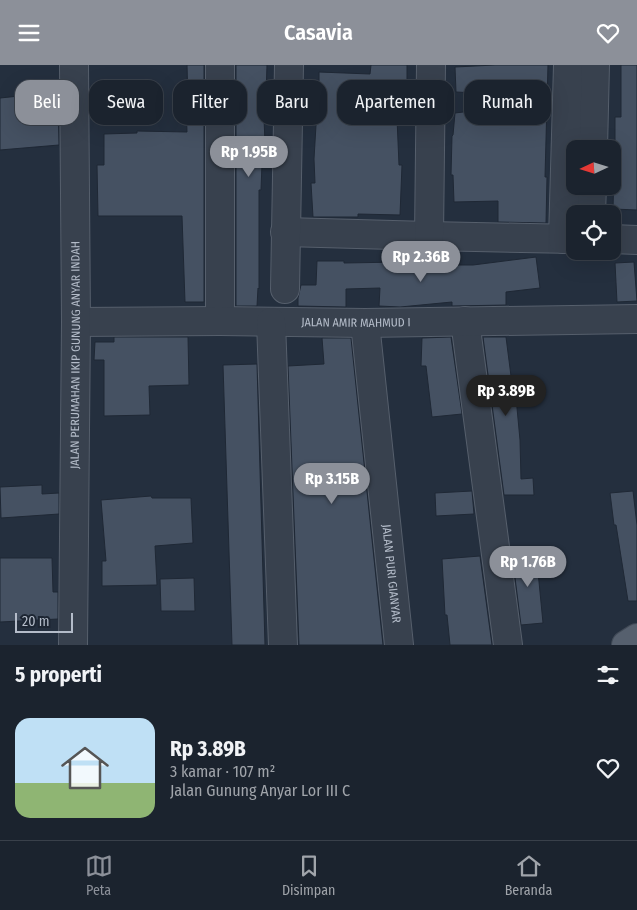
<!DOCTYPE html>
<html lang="id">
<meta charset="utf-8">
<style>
:root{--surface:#1b232e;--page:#282f3a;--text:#f1f3f6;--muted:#a0a4aa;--line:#39404a;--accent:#8c9099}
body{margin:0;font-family:"Fira Sans Condensed",sans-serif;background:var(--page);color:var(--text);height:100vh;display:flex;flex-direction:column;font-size:19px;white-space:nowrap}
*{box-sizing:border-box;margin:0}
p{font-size:16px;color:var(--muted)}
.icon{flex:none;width:28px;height:28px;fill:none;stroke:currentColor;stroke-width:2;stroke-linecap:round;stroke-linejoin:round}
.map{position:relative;height:580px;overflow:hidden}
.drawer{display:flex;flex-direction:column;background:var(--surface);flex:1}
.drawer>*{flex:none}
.top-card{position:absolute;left:15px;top:15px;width:608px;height:45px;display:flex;gap:10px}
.needle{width:32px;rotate:266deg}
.tools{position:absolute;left:566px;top:75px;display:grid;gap:10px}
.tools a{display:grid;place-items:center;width:55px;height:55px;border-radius:10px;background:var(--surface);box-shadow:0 5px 20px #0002,0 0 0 1px var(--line);font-size:25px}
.scale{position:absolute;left:15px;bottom:12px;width:58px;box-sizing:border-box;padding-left:5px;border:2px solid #b4bcc9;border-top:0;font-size:14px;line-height:18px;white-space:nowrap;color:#b4bcc9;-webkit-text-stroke:4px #1d2633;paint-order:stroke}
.price{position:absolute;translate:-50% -42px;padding:0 11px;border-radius:18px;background:var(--accent);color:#fff;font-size:16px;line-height:32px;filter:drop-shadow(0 1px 2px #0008)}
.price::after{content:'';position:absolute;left:50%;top:30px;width:15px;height:11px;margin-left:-8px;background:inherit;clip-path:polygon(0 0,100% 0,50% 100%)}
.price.on{background:#222;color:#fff}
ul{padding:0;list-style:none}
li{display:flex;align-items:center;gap:15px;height:125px;padding:0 15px}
li span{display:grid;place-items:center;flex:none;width:140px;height:100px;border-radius:15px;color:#555}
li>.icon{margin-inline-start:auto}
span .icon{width:60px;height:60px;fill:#fffc;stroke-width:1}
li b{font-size:21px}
h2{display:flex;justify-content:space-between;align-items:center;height:60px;padding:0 15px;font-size:21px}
.tag{padding:0 18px;border-radius:15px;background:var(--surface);box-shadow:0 5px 20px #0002,0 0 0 1px var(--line);font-size:18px;line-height:45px}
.tag.on{background:var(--accent);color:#fff}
header{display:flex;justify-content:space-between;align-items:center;height:65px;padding:0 15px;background:var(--accent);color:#fff;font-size:22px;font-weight:600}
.menu{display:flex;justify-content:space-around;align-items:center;height:70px;border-top:1px solid var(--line);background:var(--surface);font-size:14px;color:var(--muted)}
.menu a{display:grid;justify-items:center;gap:2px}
.menu .on{color:var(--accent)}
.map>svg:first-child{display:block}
.building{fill:#455162;stroke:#1f2835}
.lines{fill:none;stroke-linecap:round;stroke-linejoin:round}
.minor-casing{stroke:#565f6c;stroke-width:30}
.major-casing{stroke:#414a57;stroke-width:30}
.minor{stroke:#38414e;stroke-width:28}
.major{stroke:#56606e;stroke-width:28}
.labels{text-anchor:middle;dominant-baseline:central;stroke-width:4.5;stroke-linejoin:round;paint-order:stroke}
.street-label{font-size:12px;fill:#b4bcc9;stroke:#1d2633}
</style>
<header><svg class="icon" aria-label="menu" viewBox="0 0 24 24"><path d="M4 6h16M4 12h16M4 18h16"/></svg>Casavia<svg class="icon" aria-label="heart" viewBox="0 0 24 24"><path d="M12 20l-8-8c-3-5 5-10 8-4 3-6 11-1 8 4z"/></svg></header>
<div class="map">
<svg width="637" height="580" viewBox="0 0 637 580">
<rect width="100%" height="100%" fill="#242f3e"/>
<!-- building -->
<path class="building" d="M187,0H204V237H185L182,151H98L97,100H104V69L137,68V66L187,67L186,38H188Z
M236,0H267L266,31H263L265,77H264V99H262L261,125H259V224L258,223L257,241H236Z
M371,0H407V25L350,23L351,58L397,53L399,100H402L400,150L358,149V152H313L311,118H315L314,94L317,43L314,42L315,28H319V7L370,9Z
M495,0H548L545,112H547L546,158L498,157V136L454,137L453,110H451L452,71L453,70L455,48L496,43V29L456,27L455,2Z
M621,0H637V145L613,144L614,103H612V82H615V52H621Z
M58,27L59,80L0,85V33Z
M536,192L540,223L506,227V240L452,241V237L400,242L379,241L380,223L346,224V242L298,241V233L301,220H316L317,196H344V198L456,196V200H473Z
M634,197L637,236L617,237L615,198Z
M114,272H188L189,320L149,321L150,350L104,351V295H94L95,277H114Z
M451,272L462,349L432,352L426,301H421L422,273Z
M483,272H506L511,311H514L520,375L521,414L533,413L534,430H504Z
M322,273H351L383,580H299L288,301L324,299Z
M257,299L265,580H232L223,300Z
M42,420V429L59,428V449L1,453L0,422Z
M472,426L474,449L436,451L435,428Z
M633,426L637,460V536H628L616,460H614L610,428Z
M151,431L152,433H191L193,478L155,481L157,520L102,521V496H106L101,435Z
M536,486L543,558L521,560L512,489Z
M480,491L492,580H450L447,550H445L442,494Z
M0,493H52L53,527H58V554L0,557Z
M194,513L195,546H161L160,514Z"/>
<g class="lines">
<defs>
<g id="minor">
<path d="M593,84L595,0"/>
<path d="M591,149L592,121"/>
<path d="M285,167L429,171L575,174"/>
<path d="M429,171L431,0"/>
<path d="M563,174L568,0"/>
<path d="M612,174L637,175"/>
<path d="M285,224L289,0"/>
<path d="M220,256V0"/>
<path d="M465,256L508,580"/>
<path id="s1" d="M76,257L220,256L365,258L637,254"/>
<path d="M271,257L283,580"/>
<path id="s2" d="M365,258L399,580"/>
<path id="s3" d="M73,580L76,257L74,0"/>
</g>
<path id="major" d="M626,580L637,573"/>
</defs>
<!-- minor casing -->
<use href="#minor" class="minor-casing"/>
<!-- major casing -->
<use href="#major" class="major-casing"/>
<!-- minor -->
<use href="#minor" class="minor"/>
<!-- major -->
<use href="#major" class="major"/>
</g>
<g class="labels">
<!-- street labels -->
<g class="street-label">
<text stroke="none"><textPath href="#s1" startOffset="280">JALAN AMIR MAHMUD I</textPath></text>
<text stroke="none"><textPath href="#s3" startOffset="290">JALAN PERUMAHAN IKIP GUNUNG ANYAR INDAH</textPath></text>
<text stroke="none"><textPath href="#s2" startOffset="252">JALAN PURI GIANYAR</textPath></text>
</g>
</g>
</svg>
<div class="tools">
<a><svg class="needle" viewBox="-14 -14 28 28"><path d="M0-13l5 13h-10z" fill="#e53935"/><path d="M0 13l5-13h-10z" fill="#a0a4aa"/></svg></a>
<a><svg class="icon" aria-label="locate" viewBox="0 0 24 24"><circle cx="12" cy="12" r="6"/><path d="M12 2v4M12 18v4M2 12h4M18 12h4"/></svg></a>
</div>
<div class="scale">20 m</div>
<b class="price" style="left:249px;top:113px">Rp 1.95B</b>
<b class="price" style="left:421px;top:218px">Rp 2.36B</b>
<b class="price on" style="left:506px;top:352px">Rp 3.89B</b>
<b class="price" style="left:332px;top:440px">Rp 3.15B</b>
<b class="price" style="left:528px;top:523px">Rp 1.76B</b>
<div class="top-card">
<a class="tag on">Beli</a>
<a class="tag">Sewa</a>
<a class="tag">Filter</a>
<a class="tag">Baru</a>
<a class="tag">Apartemen</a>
<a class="tag">Rumah</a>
</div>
</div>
<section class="drawer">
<h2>5 properti<svg class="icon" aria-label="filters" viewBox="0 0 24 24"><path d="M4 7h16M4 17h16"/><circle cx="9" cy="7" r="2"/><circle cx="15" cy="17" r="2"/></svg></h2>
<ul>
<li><span style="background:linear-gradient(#bfe0f5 65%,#8fb573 0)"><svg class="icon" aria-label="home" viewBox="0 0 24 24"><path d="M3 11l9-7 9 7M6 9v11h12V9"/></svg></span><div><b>Rp 3.89B</b><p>3 kamar · 107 m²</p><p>Jalan Gunung Anyar Lor III C</p></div><svg class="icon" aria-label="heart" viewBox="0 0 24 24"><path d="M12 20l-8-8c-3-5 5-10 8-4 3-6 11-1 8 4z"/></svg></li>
</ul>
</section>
<nav class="menu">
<a class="on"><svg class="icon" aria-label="map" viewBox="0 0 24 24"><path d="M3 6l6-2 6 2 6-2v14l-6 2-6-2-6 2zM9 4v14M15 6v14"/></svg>Peta</a>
<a><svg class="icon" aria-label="saved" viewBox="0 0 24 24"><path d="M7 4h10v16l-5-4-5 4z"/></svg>Disimpan</a>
<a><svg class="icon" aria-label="home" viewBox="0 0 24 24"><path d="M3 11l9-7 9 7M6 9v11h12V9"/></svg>Beranda</a>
</nav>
